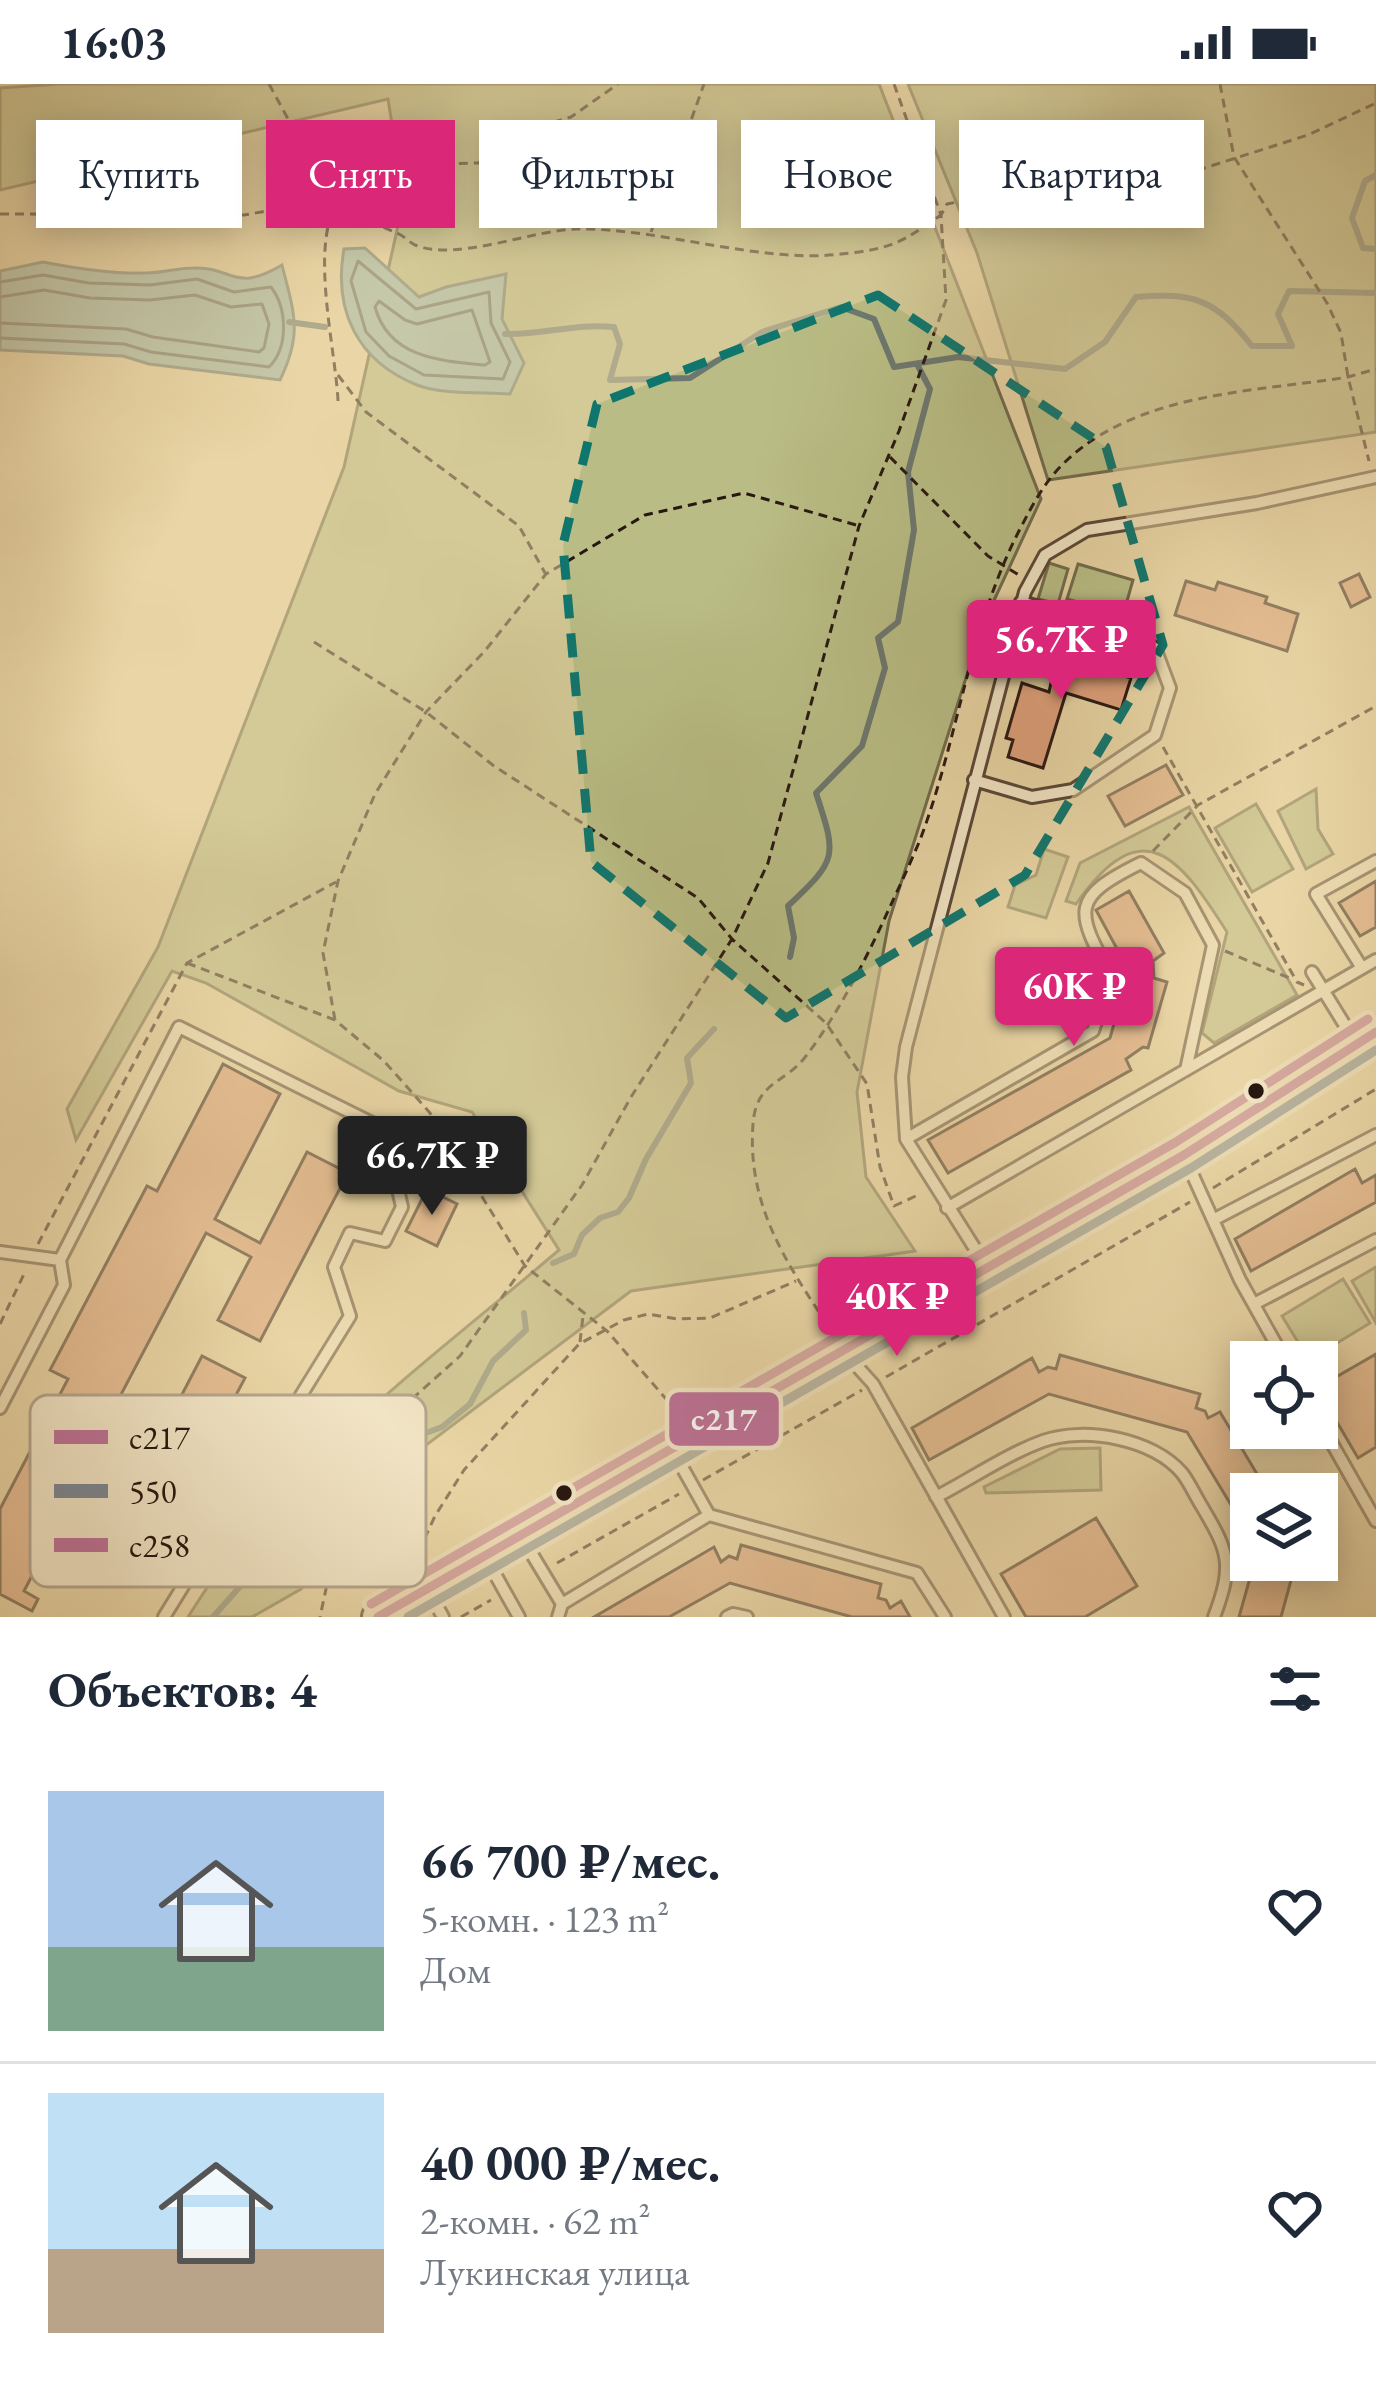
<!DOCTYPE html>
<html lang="ru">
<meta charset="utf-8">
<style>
:root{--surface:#fff;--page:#f2f2f3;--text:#1f2937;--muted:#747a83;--line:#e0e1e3;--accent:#db2777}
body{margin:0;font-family:"EB Garamond",serif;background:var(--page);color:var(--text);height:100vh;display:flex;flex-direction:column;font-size:45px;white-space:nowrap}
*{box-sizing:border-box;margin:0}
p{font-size:39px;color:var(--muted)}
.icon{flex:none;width:66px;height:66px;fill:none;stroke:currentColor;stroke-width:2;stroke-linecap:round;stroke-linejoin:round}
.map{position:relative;height:1533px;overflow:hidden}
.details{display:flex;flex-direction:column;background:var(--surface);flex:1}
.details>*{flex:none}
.banner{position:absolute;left:36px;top:36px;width:1305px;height:108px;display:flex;gap:24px}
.fabs{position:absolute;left:1230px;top:1257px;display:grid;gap:24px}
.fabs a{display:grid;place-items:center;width:108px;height:108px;border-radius:0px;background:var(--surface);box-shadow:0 6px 30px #0003;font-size:60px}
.price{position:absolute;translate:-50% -102px;padding:0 27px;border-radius:12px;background:var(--accent);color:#fff;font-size:39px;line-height:78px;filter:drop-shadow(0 3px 6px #0008)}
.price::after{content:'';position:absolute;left:50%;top:72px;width:36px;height:27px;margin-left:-18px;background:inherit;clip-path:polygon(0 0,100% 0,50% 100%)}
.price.selected{background:#222;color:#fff}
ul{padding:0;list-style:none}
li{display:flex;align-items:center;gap:36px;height:300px;padding:0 48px}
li+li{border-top:3px solid var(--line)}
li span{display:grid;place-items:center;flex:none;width:336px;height:240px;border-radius:0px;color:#555}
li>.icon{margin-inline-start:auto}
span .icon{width:144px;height:144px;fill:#fffc;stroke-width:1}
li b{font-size:51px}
h2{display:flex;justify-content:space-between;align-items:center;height:144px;padding:0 48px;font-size:51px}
.pill{padding:0 42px;border-radius:0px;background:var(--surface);box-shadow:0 6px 30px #0003;font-size:42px;line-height:108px}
.pill.selected{background:var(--accent);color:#fff}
.status{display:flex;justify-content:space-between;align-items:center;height:84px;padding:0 60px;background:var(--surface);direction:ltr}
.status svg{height:33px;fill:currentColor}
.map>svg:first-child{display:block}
.green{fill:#b9bd85;stroke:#706a4b;stroke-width:3}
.water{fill:#99b8ad;stroke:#6c786f;stroke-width:3}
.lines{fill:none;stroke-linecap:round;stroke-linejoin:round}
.shore{stroke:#60685f;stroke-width:3}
.stream{stroke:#6c786f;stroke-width:6}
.building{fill:#dd9f7a;stroke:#281711;stroke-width:3}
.lane-casing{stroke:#584636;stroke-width:16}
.secondary-casing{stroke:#281711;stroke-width:36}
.path{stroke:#281711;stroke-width:3;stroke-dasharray:9 6;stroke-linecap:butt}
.lane{stroke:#f1e4c4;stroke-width:10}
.secondary{stroke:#f1e4c4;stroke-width:30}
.bus-1-casing{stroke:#f1e4c4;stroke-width:18}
.bus-2-casing{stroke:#f1e4c4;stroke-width:18}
.bus-3-casing{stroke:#f1e4c4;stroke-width:18}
.bus-1{stroke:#be7398;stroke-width:9}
.bus-2{stroke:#7d8994;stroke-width:9}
.bus-3{stroke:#be7398;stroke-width:9}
.marked{fill:none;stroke:#0f766e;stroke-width:9;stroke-dasharray:24 15;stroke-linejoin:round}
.bus-dot{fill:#281711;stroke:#f1e4c4;stroke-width:4.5}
.key{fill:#f1e4c4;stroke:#b5a68e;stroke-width:3}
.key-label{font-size:33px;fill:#281711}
.line-badge{stroke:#f1e4c4;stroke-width:4.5}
.badge-label{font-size:33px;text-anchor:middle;font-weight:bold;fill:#fff}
</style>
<div class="status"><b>16:03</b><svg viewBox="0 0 49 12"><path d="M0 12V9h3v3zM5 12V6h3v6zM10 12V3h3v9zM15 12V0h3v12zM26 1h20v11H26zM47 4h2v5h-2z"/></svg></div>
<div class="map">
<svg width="1376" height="1533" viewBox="0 0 1376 1533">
<rect width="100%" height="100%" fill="#e9d5a5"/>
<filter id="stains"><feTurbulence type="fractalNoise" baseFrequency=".00167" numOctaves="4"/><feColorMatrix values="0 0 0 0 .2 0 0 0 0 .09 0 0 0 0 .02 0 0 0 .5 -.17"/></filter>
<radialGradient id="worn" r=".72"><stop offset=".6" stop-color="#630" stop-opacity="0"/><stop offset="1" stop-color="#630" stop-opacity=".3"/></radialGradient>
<!-- green -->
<path class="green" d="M59,0H879L1041,415L983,540L889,837L857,1008L866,1093L915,1167L631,1207L377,1398L301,1505L252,1533H188C280,1383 427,1279 559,1166L472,1028L399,1007L206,899L172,887L76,1056L67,1025L158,863L344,383L404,115L388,15L0,106V4Z
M908,0H1376V348L1048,396L977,169Z
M374,52L386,92L326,111L315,70Z
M1049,479L1068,485L1058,520L1038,515Z
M1078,480L1133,496L1123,531L1067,515Z
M1316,705L1318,745L1333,770L1306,785L1278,727Z
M1256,720L1293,785L1252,808L1215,744Z
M1189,723L1297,911L1214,959L1202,949L1227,848C1180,774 1143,724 1076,820L1066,817L1080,779Z
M1044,765L1068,773L1046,834L1008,823L1015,801L1036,791Z
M1376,1183V1239L1352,1197Z
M1343,1195L1370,1239L1309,1276L1282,1232Z
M1100,1364L1101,1406L986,1409L984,1403L1060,1365Z"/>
<!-- water -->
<path class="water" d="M365,164L419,213L446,203L506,190L502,235L524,279L510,310C482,308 443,311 417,301C357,277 333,226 344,165Z
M43,178C78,185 111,190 146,189C162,189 177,184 193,184C233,182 233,210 282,181C294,229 303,249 280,296L149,280L123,272L0,266V187Z"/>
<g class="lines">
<!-- shore -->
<path class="shore" d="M358,177L416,225L489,208L491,239L510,278L503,295L424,291L389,272L366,248L351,197Z
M0,198L43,191L89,199L150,201L197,195L234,208L271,203C287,224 289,263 269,283L151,268L124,260L0,254
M0,213L44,206L90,214L150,216L195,211L231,223L262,220L269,240L264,264L259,268L153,253L126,245L0,239
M379,217L405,236L417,240L472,226L490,278L485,281C440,277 389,274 375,223Z"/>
<!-- stream -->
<path class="stream" d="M1376,91L1365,97L1352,134L1363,164L1376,165
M289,238L325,243
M505,250C543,251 576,239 614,243L620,260L610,296L690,294L762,248L841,223L874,235L894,283L958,273L1065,285L1105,258L1136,213C1194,208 1216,216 1252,262H1292L1278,230L1289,207L1376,209
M790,873L794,854L788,822C838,775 837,773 816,709L862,662L885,584L878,554L898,538L914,446L908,388L930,305L918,282
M553,1179L574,1170L582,1151L600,1134L618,1128L629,1114L646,1075L691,999L687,974L714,945
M364,1372L442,1343L470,1320L493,1277L526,1246L524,1229
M213,1533L252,1489L282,1439L329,1393"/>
</g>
<!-- building -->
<path class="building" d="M1359,490L1370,513L1351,523L1340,499Z
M1186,497L1215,506L1218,498L1267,513L1265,519L1298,530L1287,567L1175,531Z
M1059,562L1106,577L1104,581L1116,585L1114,589L1131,594L1121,626L1066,609L1043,684L1008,673L1013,656L1006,654L1022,599L1049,608Z
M1166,681L1183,711L1125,742L1108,712Z
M1376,797V843L1360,852L1339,819Z
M1129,807L1164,869L1153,877L1154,894L1167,898L1148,964L1143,963L1126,975L1131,986L948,1089L928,1056L1110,954L1129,887L1096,826Z
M223,980L280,1010L215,1135L260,1159L307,1068L348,1089L260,1257L218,1236L251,1173L206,1149L117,1318L165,1343L202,1272L245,1294L151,1472L110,1450L158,1360L113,1337L24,1507L38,1515L32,1527L0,1510V1425L68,1295L50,1286L147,1102L157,1107Z
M1355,1085L1362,1099L1376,1091V1118L1251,1187L1235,1155Z
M427,1105L457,1120L437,1162L406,1147Z
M1376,1270V1363L1358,1374L1317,1304Z
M1060,1271L1200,1310L1196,1324L1205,1327L1208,1334L1220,1328L1269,1410H1251V1454L1187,1348L1049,1310L929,1376L912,1344L1032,1274L1039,1288L1048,1283L1056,1285Z
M1096,1434L1137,1502L1085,1533H1026L1001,1490Z
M741,1461L881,1500L878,1514L886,1516L890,1524L901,1517L910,1533H852L730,1499L669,1533H594L714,1463L721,1478L729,1472L737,1475Z
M1255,1476L1296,1478L1281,1533H1239Z"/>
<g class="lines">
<defs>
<path id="lane" d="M974,696L1032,713L1073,706L1155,651L1170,604L1155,564L1111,543L1021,518
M1362,884L1316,810L1376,777
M1312,888L1354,956
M906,1055L1093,947L1111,892C1075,826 1070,814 1141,779L1185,809L1213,861L1186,986
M1185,1074L1240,1196L1286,1278
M947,1124L1376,876
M1213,1136L1376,1051
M0,1168L60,1176
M984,1179L906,1055L902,993L906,963L1025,508L1045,471L1087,446L1257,419L1376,393
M1254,1220L1376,1156
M846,1270L873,1300L1004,1533
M0,1324L64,1201L60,1176L179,943L384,1045L402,1123L385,1157L350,1149L334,1183L350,1232L164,1533
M1317,1333L1376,1437
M673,1367L709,1431
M936,1413C971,1395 1007,1370 1043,1357C1085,1342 1153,1355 1182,1389C1189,1398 1195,1411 1201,1421C1229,1468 1234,1480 1214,1533
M521,1452L562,1520L558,1533
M486,1474L519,1533
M429,1508L443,1533
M562,1520L709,1431L917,1489L945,1533
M727,1533L733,1530L747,1533"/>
<path id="secondary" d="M378,1533L1184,1071L1376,948"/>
</defs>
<!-- lane casing -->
<use href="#lane" class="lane-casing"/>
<!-- secondary casing -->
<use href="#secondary" class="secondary-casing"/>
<!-- path -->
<path class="path" d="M269,0L294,46L304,120C336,126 370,137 399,150C405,153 409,158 415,161C457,178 531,146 577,145C662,144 761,180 841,170C891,165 901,159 941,131L946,216L899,347L859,442L768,779L732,855L631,1013L582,1101L460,1272L356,1365L320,1533
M894,0L941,131L947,120L1063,98L1161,85L1195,87L1308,51L1376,19
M1220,0L1234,73L1327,219L1341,249L1348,293L1369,377
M0,130L244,131L302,121
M651,148L704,0
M338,291L366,328L519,442L545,489
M338,317C336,266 307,153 341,115L440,80L478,79L543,41L571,33L618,0
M890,373L988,472L1019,491
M314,558L426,628L494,682L698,814L732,855L826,939L867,1000L880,1083L894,1122L920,1110
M1163,663L1297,898L1304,901
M1153,767L1198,721L1376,622
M1225,867L1294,896
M187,879L335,936L384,977L430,1029L525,1182L607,1247L680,1331
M335,936L323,869L338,797L375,710L426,628L484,568L546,490L645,431L744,409L856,441
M1213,1104L1376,1005
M38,1160L187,879L336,798
M0,1240L25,1188
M827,1240C785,1177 747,1120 753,1040C756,997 785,1000 806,972C841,926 870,867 894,814C903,795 912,775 920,756C959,653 969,543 1020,445C1033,420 1045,397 1065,378C1138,308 1254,308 1348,293L1376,285
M580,1258L583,1232
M886,1293L1190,1118
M703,1396L862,1306
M557,1479L679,1410
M412,1482L435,1432L464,1386L579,1260L624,1236L648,1230L677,1235L710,1234L796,1197
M461,1533L491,1516"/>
<!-- lane -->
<use href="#lane" class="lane"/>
<!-- secondary -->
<use href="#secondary" class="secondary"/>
<defs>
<path id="bus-1" d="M378,1533L1184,1071L1376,948"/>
<path id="bus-2" d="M408,1533L1191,1084L1376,966"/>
<path id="bus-3" d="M371,1520L1176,1058L1368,935"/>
</defs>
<!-- bus-1 casing -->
<use href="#bus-1" class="bus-1-casing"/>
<!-- bus-2 casing -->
<use href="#bus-2" class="bus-2-casing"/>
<!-- bus-3 casing -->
<use href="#bus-3" class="bus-3-casing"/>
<!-- bus-1 -->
<use href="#bus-1" class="bus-1"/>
<!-- bus-2 -->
<use href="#bus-2" class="bus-2"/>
<!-- bus-3 -->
<use href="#bus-3" class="bus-3"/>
</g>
<!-- marked area -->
<path d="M0 0H1376V1533H0ZM878,211L1106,363L1163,561L1025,791L786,934L591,778L563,461L597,320Z" fill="#e9d5a5" fill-opacity=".55" fill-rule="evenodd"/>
<path class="marked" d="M878,211L1106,363L1163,561L1025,791L786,934L591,778L563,461L597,320Z"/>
<!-- markers -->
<g class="bus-dot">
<circle cx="1256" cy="1007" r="10"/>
<circle cx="564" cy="1409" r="10"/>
</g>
<!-- legend -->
<rect x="30" y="1311" width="396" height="192" rx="18" class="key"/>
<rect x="54" y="1346" width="54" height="14" fill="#be7398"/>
<rect x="54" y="1400" width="54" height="14" fill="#7d8994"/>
<rect x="54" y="1454" width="54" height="14" fill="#be7398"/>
<g class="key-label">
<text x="129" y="1365">с217</text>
<text x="129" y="1419">550</text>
<text x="129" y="1473">с258</text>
</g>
<rect class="line-badge" x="667" y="1306" width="114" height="58" rx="12" fill="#be7398"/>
<g class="badge-label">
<text x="724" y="1346">с217</text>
</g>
<rect width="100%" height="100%" filter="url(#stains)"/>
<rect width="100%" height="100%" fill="url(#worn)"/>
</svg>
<div class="fabs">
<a><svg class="icon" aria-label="locate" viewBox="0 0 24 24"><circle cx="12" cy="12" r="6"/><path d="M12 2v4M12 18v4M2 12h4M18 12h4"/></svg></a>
<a><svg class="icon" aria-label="layers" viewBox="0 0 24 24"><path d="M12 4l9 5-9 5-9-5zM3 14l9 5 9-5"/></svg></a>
</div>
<b class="price" style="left:1061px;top:618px">56.7K ₽</b>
<b class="price" style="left:1074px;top:965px">60K ₽</b>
<b class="price selected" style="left:432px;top:1134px">66.7K ₽</b>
<b class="price" style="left:897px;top:1275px">40K ₽</b>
<div class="banner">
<a class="pill">Купить</a>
<a class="pill selected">Снять</a>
<a class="pill">Фильтры</a>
<a class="pill">Новое</a>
<a class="pill">Квартира</a>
</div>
</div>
<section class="details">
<h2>Объектов: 4<svg class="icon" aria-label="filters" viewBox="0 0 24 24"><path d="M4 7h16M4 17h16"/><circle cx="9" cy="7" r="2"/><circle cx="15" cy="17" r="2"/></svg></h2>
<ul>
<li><span style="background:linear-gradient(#a9c7e8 65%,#7fa58c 0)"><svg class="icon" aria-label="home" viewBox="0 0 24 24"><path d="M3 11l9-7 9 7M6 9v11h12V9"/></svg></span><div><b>66 700 ₽/мес.</b><p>5-комн. · 123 m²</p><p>Дом</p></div><svg class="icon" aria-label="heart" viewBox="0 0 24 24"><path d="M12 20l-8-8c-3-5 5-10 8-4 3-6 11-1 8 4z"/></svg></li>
<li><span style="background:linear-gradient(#bfe0f5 65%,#b9a48a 0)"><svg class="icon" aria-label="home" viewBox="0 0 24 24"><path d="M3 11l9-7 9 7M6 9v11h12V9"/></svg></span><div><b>40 000 ₽/мес.</b><p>2-комн. · 62 m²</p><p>Лукинская улица</p></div><svg class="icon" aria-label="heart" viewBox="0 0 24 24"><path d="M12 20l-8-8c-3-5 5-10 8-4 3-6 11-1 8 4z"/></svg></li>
</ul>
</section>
